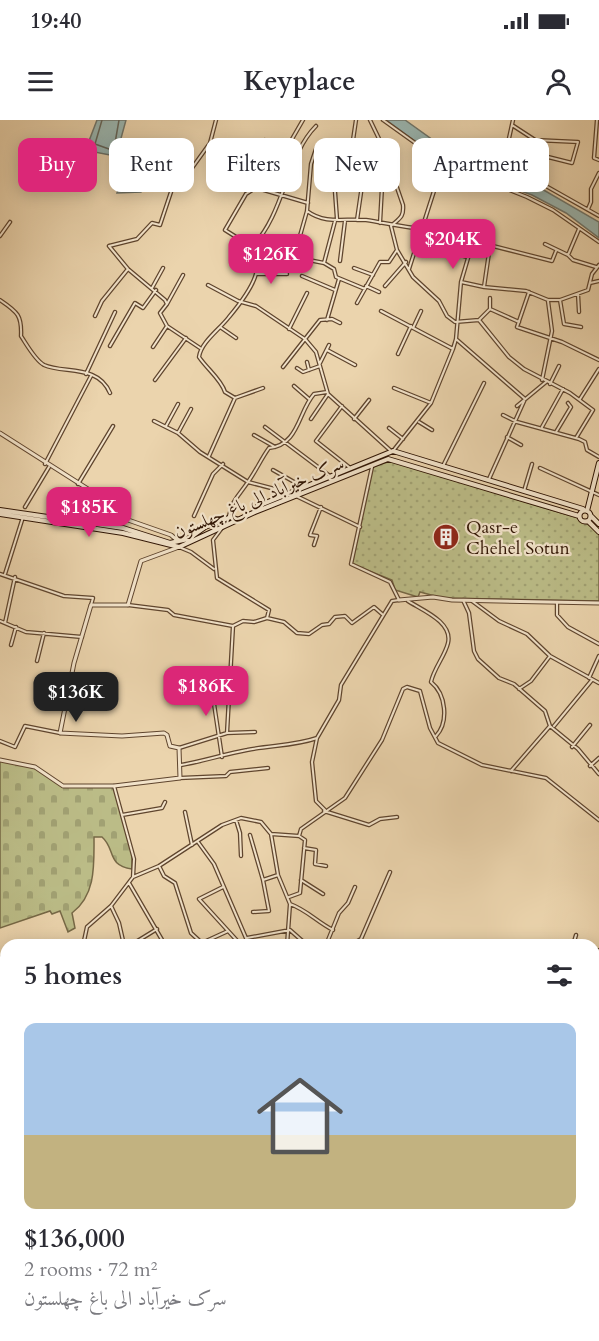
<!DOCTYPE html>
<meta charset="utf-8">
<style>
:root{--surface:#fff;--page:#f7f7f7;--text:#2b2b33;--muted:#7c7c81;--accent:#db2777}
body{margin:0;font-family:Cardo,Amiri,serif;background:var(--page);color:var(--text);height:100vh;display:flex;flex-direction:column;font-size:22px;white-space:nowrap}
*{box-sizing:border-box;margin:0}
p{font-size:20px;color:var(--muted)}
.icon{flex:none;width:33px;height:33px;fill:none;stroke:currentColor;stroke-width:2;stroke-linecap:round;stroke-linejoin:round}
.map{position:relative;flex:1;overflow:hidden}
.side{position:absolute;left:0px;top:819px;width:600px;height:402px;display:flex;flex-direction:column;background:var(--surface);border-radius:18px 18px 0 0;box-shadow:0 3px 15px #0003}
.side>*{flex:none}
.banner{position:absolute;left:18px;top:18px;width:564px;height:54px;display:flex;gap:12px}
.price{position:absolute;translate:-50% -51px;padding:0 14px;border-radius:12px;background:var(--accent);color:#fff;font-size:20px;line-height:39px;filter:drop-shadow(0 2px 3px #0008)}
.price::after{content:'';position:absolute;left:50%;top:36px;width:18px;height:14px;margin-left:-9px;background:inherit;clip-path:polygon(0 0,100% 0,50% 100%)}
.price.active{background:#222;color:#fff}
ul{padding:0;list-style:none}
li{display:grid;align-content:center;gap:12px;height:318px;padding:0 24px}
li span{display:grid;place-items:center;height:186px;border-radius:12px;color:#555}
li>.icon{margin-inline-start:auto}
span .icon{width:108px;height:108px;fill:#fffc;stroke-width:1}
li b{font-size:26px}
h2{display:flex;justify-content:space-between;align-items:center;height:72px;padding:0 24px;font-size:26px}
.chip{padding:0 21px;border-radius:12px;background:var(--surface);box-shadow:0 3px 15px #0003;font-size:21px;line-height:54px}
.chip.active{background:var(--accent);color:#fff}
.status{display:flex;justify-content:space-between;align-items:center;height:42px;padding:0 30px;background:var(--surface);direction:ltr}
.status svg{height:16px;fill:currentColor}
header{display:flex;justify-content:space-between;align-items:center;height:78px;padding:0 24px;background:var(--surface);font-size:27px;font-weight:800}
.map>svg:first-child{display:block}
.green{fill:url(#green-dots);stroke:#766846;stroke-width:1.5}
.cemetery{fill:url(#cemetery-stones);stroke:#766846;stroke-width:1.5}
.water{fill:#9ab7b2;stroke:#70766c;stroke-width:1.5}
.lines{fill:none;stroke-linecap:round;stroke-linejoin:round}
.shore{stroke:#65665b;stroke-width:1.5}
.minor-casing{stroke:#5f452e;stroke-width:4.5}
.tertiary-casing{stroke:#5f452e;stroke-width:5}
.secondary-casing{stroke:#301504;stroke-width:6}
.minor{stroke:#f2e3ca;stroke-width:2}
.tertiary{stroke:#f2e3ca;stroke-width:3}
.secondary{stroke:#f2e3ca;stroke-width:4}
.labels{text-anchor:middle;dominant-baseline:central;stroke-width:4.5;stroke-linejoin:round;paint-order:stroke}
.street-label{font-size:18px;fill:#301504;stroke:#f2e3ca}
.poi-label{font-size:18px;fill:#301504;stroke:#f2e3ca;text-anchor:start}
</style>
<div class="status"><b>19:40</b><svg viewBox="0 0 49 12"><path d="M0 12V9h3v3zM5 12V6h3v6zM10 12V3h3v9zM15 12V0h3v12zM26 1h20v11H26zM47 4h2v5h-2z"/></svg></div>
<header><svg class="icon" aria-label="menu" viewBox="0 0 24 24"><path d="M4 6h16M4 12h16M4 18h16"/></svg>Keyplace<svg class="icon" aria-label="person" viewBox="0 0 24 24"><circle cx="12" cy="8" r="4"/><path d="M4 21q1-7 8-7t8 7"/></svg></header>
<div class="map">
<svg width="599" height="1221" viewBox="0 0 599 1221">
<defs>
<pattern id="green-dots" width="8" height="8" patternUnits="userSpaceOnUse" patternTransform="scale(1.5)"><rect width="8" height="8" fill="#bbbc87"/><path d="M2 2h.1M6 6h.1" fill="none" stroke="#a1a173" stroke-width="1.8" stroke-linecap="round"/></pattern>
<pattern id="cemetery-stones" width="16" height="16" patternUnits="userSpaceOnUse" patternTransform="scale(1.5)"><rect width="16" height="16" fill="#bbbc87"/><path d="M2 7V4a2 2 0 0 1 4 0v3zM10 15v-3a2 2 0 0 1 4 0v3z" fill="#a1a173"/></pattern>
</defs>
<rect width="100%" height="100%" fill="#ebd4ad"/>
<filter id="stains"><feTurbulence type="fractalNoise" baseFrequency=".00333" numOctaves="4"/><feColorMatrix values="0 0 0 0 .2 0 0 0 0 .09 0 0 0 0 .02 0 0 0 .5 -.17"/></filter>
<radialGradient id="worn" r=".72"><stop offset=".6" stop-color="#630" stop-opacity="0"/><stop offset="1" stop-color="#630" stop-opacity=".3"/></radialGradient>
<!-- green -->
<path class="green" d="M391,341L578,398L599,412V481L442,478L420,472L418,477L395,470L392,460L352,444L372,347Z"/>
<!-- cemetery -->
<path class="cemetery" d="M0,640L41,650L63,666H114L132,733V749C106,745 116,729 102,717H94C94,745 96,775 72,793L75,808L68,812L60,791L52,794L50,791L0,808Z"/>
<!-- water -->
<path class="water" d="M97,0H126L117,33L110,35L89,31V21Z
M386,0H405L454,35L535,65L599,102V118L566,93L532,75L464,51L441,40Z
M136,53L146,57V66L141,72L117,73L123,55Z"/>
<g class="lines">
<!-- shore -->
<path class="shore" d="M102,0L95,24L109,29L115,23L119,0"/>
<defs>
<path id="minor" d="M303,0L269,59L246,74L225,110L252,127C285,93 286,36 316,6
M370,0L383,27L403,85C404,97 400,98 391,106
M383,0L443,43L527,77L553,90L599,122
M513,0L506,32L500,40L599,96
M597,0L594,38L599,40
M512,5L535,20L578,22L572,43L548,37
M332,31L337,99
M230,48L260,65
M333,48L349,47L356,0
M243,53L265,20
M217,55L249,72
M257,68L308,83
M588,89L591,82V69L599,53
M307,91C326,105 345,98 366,100C385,103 404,107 423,109
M357,100L364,52
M380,103L382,67
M391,106L397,130L413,157L439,181L447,196L455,202L479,200L509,237L524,249L570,273L593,290L576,318
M0,116L10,102
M485,124L552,141L556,131
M545,124L568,135L579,109
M109,126L137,119L152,103L160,105L178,51L187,55L210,23L216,0
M109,126L128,149L165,180L167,184L160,193L167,206L200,228
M444,130L467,137
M568,135L573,140L596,147
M294,137L307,91L311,44L316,29
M340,141L345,101
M324,143L335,101
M354,148L373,155
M409,149L443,43
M256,154H287
M302,156L335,170
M461,162L484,167L526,171L548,180H560L588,170L592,154L599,145
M590,163L599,161
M208,165L238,181L256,186L305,219L316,232L328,274L391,331
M366,166L379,172
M385,166L406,142
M484,167L490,126
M152,168L163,148
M529,172L517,207L562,222L599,240
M578,174L579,192
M0,180C18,192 22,196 21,216C27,225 35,240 44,245C64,254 98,244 110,273
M560,180L564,204L581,207
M357,183L380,142H389L397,130
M167,184L183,155
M490,189L519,202
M381,191L453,229
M95,196L102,181L128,149
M327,200L339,159
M479,200L490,189V178
M220,207L236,218
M413,208L421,191
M289,209L307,173
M456,219L525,279L489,359
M110,226L135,183L143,188L156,170
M153,227L167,206
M327,230L355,245
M398,234L411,206
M307,242L309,250
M320,243L329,225
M283,247L320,200L332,199L340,203
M297,248L303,252L320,246
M86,254L115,192
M155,260L186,218
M542,260L552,211L548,181
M550,264L559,246
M294,266L309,279
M394,268L431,283
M235,278L225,272C221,259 207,249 199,237C201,222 220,209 229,197C239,185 250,171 255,157C259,147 257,140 263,131L324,143L334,149L336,157L365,169
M580,279L599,249
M342,286L316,321L349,347
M517,286L546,262
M503,295L517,302L579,319L585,322L587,330L599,337
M311,299L328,274
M354,299L369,280
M154,301L178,313L200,332L248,362L290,373L360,407
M419,302L432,310
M166,306L178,284
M265,307L330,356
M542,307L563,269
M389,308L403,319
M556,312L571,287L568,283
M178,313L191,289
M254,315L275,327
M507,317L521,325
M393,331L431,283L453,229L456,219L461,162L478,104
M209,336L235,278L263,268
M45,344L91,256
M443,346L484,263
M540,348L599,375
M273,350L303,367
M78,364L113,306
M524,371L532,344
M25,387L49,347
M194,396L213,354L223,344
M227,404C233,378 234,382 248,362C256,351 261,339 269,328C299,325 298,292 314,274L327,272
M222,408L213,420L217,458L269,490L267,498
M314,425L317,416L310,415L321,387
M179,427L191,432L214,449
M0,454L64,476L93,478L91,485
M5,454L23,397
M463,480L469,493L474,531L478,539L499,558L514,564L545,591L550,606L578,629L599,654
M408,481C422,490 453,502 448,523C445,536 434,548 431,562C446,574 449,602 436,616
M472,481L499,501L527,514L550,536L599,563
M557,483V495L568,507L599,524
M128,485L168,490L174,495L233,506L243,501L254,502L267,498L284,502L297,513L309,514L322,505L329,504L335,497L345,496L352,503L374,487L382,494
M0,501L26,512L82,517
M5,503L15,457
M11,525L16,507
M37,541L44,513
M213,554V577L222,637
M589,558L599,536
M519,569L531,561L550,536
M554,606L592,560
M227,613L233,506
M317,618L312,642L316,681L325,690
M0,621L15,627L25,606L60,613
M572,627L590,605
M179,628L227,613L255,612
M181,645C204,641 225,634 247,630C271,625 294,626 317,618L339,580L341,565L392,481L399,480L390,462L351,444L372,347
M590,646L599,638
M511,651L550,606
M180,658L226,656L230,652L268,648
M114,666L134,739L133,757
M324,691L369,705L380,699L397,697
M185,692L192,725
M122,695L162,688L165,682
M236,700L240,713L241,736
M271,714L299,716L305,720L300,773L289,777
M250,715L263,760L278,755
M299,716L301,709L345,678L382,620L403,569L407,567L420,571L430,608L438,623L482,645L546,658L599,700
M198,722L214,744L249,825
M304,728L316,730L315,744L326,746
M159,746L164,756L175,763L191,813L204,825
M301,760L323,774
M129,763L165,825
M223,767L199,779L241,825
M290,784C307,790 317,802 333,810
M111,786L119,803L124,825
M253,792L269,791L263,760
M247,818L290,810L307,825
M204,822L228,811
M76,825L84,821L87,807L111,786L133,757L159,746L222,705L241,698L261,702L271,714L278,755L290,784L287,825
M131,825L157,809
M326,825L339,793L348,783L355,767
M351,825L361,819L390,752
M573,825L576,815
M594,833L599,830
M0,838L6,837
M594,841L599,842
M594,863H599
M0,871L6,882
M594,877L599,878
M594,894L599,893
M0,896L6,890
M594,911H599
M594,938L599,934
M594,1039L599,1028
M594,1077L599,1079"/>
<path id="tertiary" d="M0,313L99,376L111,394L171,415L178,421
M399,480L433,477L452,480L599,483
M0,640L35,647L63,666H114L180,658L179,628L170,626L167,615L164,613L122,616L60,613L74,543L91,485H128L141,441L179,427"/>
<path id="secondary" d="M0,390L123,408L170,423L188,419L205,407L231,397L238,400
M579.5 396a5.5 5.5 0 1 1 11 0a5.5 5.5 0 1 1-11 0Z
M255,391L258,386L393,331L583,389
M587,391L599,343
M0,394L123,413L179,427L255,392L388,339L579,396
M591,396L599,404
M588,401L599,412"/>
</defs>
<!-- minor casing -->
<use href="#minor" class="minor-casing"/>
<!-- tertiary casing -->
<use href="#tertiary" class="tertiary-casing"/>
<!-- secondary casing -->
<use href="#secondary" class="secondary-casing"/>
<!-- minor -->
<use href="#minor" class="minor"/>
<!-- tertiary -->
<use href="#tertiary" class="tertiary"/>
<!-- secondary -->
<use href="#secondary" class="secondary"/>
</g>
<!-- icons -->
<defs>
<symbol id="building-disc" viewBox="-11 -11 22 22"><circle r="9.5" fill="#8f2418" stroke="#f2e3ca"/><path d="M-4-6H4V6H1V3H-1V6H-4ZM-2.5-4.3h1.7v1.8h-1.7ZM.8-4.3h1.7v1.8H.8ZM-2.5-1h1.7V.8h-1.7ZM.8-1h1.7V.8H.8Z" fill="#fff"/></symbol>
</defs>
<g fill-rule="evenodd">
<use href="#building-disc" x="431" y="402" width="30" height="30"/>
</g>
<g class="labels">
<!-- street labels -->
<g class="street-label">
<text transform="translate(259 378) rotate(-23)">سرک خیرآباد الی باغ چهلستون</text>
</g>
<!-- poi labels -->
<g class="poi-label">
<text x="466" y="407">Qasr-e<tspan x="466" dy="21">Chehel Sotun</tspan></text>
</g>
</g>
<rect width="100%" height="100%" filter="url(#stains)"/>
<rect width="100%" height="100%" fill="url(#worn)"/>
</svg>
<b class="price" style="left:453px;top:150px">$204K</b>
<b class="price" style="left:271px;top:165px">$126K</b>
<b class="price" style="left:89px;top:418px">$185K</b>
<b class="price" style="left:206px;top:597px">$186K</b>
<b class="price active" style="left:76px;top:603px">$136K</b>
<div class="banner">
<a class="chip active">Buy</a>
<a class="chip">Rent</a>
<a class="chip">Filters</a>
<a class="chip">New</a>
<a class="chip">Apartment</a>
</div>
<section class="side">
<h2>5 homes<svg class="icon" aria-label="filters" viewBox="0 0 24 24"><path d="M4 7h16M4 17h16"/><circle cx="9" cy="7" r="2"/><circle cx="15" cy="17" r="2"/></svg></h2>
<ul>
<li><span style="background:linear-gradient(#a9c7e8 60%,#c2b280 0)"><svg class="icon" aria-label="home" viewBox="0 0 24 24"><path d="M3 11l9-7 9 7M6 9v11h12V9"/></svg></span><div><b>$136,000</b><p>2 rooms · 72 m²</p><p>سرک خیرآباد الی باغ چهلستون</p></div></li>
</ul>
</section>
</div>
